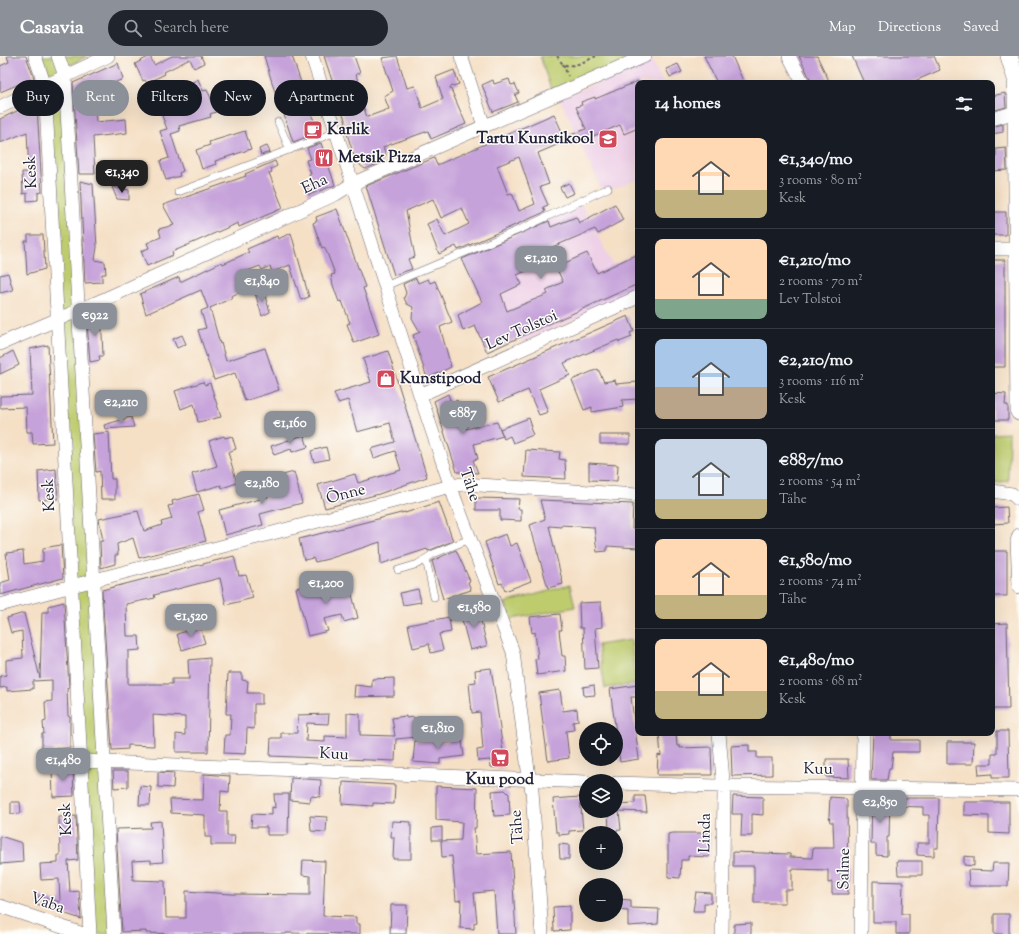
<!DOCTYPE html>
<meta charset="utf-8">
<style>
:root{--surface:#171b24;--page:#20242c;--text:#f1f3f6;--muted:#9ea1a6;--line:#363941;--accent:#8c9099}
body{margin:0;font-family:"Sorts Mill Goudy",serif;background:var(--page);color:var(--text);height:100vh;display:flex;flex-direction:column;font-size:15px;white-space:nowrap}
*{box-sizing:border-box;margin:0}
p{font-size:13px;color:var(--muted)}
.icon{flex:none;width:22px;height:22px;fill:none;stroke:currentColor;stroke-width:2;stroke-linecap:round;stroke-linejoin:round}
.map{position:relative;flex:1;overflow:hidden}
.side{position:absolute;left:635px;top:24px;width:360px;height:656px;display:flex;flex-direction:column;background:var(--surface);border-radius:8px;box-shadow:0 4px 16px #0002}
.side>*{flex:none}
.banner{position:absolute;left:12px;top:24px;width:380px;height:36px;display:flex;gap:8px}
.fabs{position:absolute;left:579px;top:666px;display:grid;gap:8px}
.fabs a{display:grid;place-items:center;width:44px;height:44px;border-radius:50%;background:var(--surface);box-shadow:0 4px 16px #0002;font-size:20px}
.price{position:absolute;translate:-50% -34px;padding:0 9px;border-radius:8px;background:var(--accent);color:#fff;font-size:13px;line-height:26px;filter:drop-shadow(0 1px 2px #0008)}
.price::after{content:'';position:absolute;left:50%;top:24px;width:12px;height:9px;margin-left:-6px;background:inherit;clip-path:polygon(0 0,100% 0,50% 100%)}
.price.on{background:#222;color:#fff}
ul{padding:0;list-style:none}
li{display:flex;align-items:center;gap:12px;height:100px;padding:0 20px}
li+li{border-top:1px solid var(--line)}
li span{display:grid;place-items:center;flex:none;width:112px;height:80px;border-radius:8px;color:#555}
li>.icon{margin-inline-start:auto}
span .icon{width:48px;height:48px;fill:#fffc;stroke-width:1}
li b{font-size:17px}
h2{display:flex;justify-content:space-between;align-items:center;height:48px;padding:0 20px;font-size:17px}
.pill{padding:0 14px;border-radius:18px;background:var(--surface);box-shadow:0 4px 16px #0002;font-size:14px;line-height:36px}
.pill.on{background:var(--accent);color:#fff}
header{display:flex;align-items:center;gap:24px;box-sizing:border-box;height:56px;padding:0 20px;background:var(--accent);color:#fff}
header strong{font-size:19px}
nav{display:flex;gap:22px;margin-inline-start:auto;font-size:14px}
.search{width:280px;height:36px;background:var(--page);display:flex;align-items:center;gap:10px;box-sizing:border-box;padding:0 14px;border-radius:22px;color:var(--muted);font-size:15px}
.map>svg:first-child{display:block}
.built{fill:#eed0e7}
.green{fill:#becc6e;stroke:#707754}
.building{fill:#c6a2da;fill-rule:evenodd}
.lines{fill:none;stroke-linecap:round;stroke-linejoin:round}
.service-casing{stroke:#6c646c;stroke-width:8}
.minor-casing{stroke:#6c646c;stroke-width:14}
.tertiary-casing{stroke:#6c646c;stroke-width:18}
.path{stroke:#6c646c;stroke-width:2;stroke-dasharray:3 3;stroke-linecap:butt}
.service{stroke:#fff;stroke-width:7}
.minor{stroke:#fff;stroke-width:13}
.tertiary{stroke:#fff;stroke-width:17}
.labels{text-anchor:middle;dominant-baseline:central;stroke-width:3;stroke-linejoin:round;paint-order:stroke}
.poi-label{font-size:16px;font-weight:bold;fill:#22223b;stroke:#fdfcf7;text-anchor:start}
.street-label{font-size:16px;fill:#22223b;stroke:#fdfcf7}
</style>
<header>
<strong>Casavia</strong>
<div class="search"><svg class="icon" aria-label="search" viewBox="0 0 24 24"><circle cx="10" cy="10" r="6"/><path d="M15 15l6 6"/></svg>Search here</div>
<nav><a>Map</a><a>Directions</a><a>Saved</a></nav>
</header>
<div class="map">
<svg width="1019" height="878" viewBox="0 0 1019 878">
<rect width="100%" height="100%" fill="#fdfcf7"/>
<filter id="ink" filterUnits="userSpaceOnUse"><feTurbulence type="fractalNoise" baseFrequency=".025" numOctaves="2"/><feDisplacementMap in="SourceGraphic" scale="8" xChannelSelector="R" yChannelSelector="G"/><feConvolveMatrix kernelMatrix="1 2 1 2 8 2 1 2 1" color-interpolation-filters="sRGB"/></filter>
<filter id="wash" filterUnits="userSpaceOnUse"><feTurbulence type="fractalNoise" baseFrequency=".012" numOctaves="4" result="noise"/><feDisplacementMap in="SourceGraphic" scale="16" xChannelSelector="R" yChannelSelector="G"/><feGaussianBlur stdDeviation="0.9" result="paint"/><feColorMatrix in="noise" values="0 0 0 0 0 0 0 0 0 0 0 0 0 0 0 0 0 1.4 0 .05"/><feComposite in="paint" operator="in"/></filter>
<g filter="url(#wash)">
<rect width="100%" height="100%" fill="#f5e0c6"/>
<!-- built -->
<path class="built" d="M652,4L663,27H638V123L603,137L560,43Z
M581,148L629,239L522,287L505,250L468,198Z"/>
<!-- green -->
<path class="green" d="M35,0H87L65,12L114,878H90L45,30Z
M540,0H645L553,40Z
M1009,377L1008,425L992,427V378Z
M570,529L575,551L512,563L505,547Z
M631,584L636,628L605,632L598,589Z"/>
<g id="blocks">
<!-- building -->
<path class="building" d="M7,0H26L34,22L0,36V10L9,6Z
M150,0L154,9L172,0H201L204,7L194,12L190,3L164,16L165,18L147,27L145,24L143,25L135,8Z
M264,0H292L318,77L293,86L284,59L290,57L282,34L275,36Z
M324,0H354L360,17L356,18L359,30L358,35L367,61L389,53L384,40L393,35L382,2L397,0L407,32L415,30L422,52L443,43L436,21L454,14L459,28L450,31L466,68L431,83L428,75L383,91L386,99L381,100L383,106L365,113L360,109L357,100H354L344,68L346,67Z
M704,0H732L744,27H717Z
M799,0H817L830,27H812Z
M852,0H934L940,14L910,27H864Z
M118,7L123,23L93,36L94,38L96,66L126,63L127,77L93,81L95,118H79L73,27Z
M678,8L682,16L670,21L666,13Z
M198,23L203,35L207,34L210,40L216,56L210,58L211,61L179,70L180,75L171,78L183,115L179,117L180,120L166,124L160,105L169,102L160,75L167,73L158,49L170,45L175,52L193,45L187,29Z
M509,23L511,29L515,28L519,37L515,39L518,46L493,56L482,29L493,24L494,28Z
M638,25V72L624,78L620,69L572,89L568,80L586,73L576,51L582,49L581,46L595,41V43Z
M1005,37L1006,51L992,55V40Z
M32,48L37,49L42,136L38,137V144L27,145V137L23,138L22,116H29L27,76L0,87V63Z
M554,58L566,85L538,97L549,128L540,131L548,149L543,151L545,156L458,194L456,190L439,198L427,168L437,163L445,180L469,168L462,152L441,162L433,143L406,155L415,201L408,203L412,213L394,219L366,130L434,102L437,109ZM519,101L535,148L519,155L512,137L508,138L497,110Z
M1003,68V76L992,78V71Z
M245,75L251,93L215,105L216,108L202,113L196,94L210,89L209,86Z
M321,87L335,129L309,139L306,130L312,128L309,119L311,118L306,104L311,103L307,92Z
M267,90L270,96L261,99L259,93Z
M1006,92L1007,114L992,115V101H996V93Z
M275,105L277,110L271,113L272,116L269,117L283,152L239,171L238,167L172,196L173,199L147,210L141,195L149,192L147,187L161,181L159,173L174,169L163,149L246,120L245,118Z
M80,125L93,128L97,191L95,204L105,206L106,218H102V226L85,227Z
M569,127L574,137L565,141L560,131Z
M112,131L129,134V144L117,143Z
M615,148L623,164L598,178L595,173L536,198L541,208L517,219L522,228L501,238L507,255L548,238L546,234L563,226L556,211L587,197L597,217L635,199L638,207V228L487,296L475,270L463,275L458,259L482,246L462,203L549,165L551,171L576,161L579,167Z
M337,153L365,231L363,232L379,278L354,287L347,268L350,267L342,245L339,246L333,229L331,219L335,218L327,197L324,191L322,192L313,167L317,165L316,161Z
M992,156H1006V179H992Z
M291,177L309,241L301,244L290,209L272,216L270,210L262,214L260,210L239,218L246,234L231,240L232,242L210,252L220,288L221,287L226,305L265,292L279,334L245,345L235,317L214,324L198,274L206,272L201,255L208,252L201,234L146,258L140,238L179,221L180,226L222,206L223,208L249,196L247,193L277,180L278,183Z
M28,179H43L45,213L27,218L25,185H28Z
M992,204H1005V311H992Z
M8,217L13,234L0,237V219Z
M416,222L418,227L428,223L430,227L435,225L452,266L440,271L451,311L430,321L426,319L413,279L420,276L412,262L413,251L407,248L404,242L406,237L403,228Z
M263,234L270,256L262,260L255,237Z
M101,257L103,300H99L100,304L90,306L87,266L91,259Z
M628,260L634,275L630,277L632,281L619,286L618,284L564,307L570,319L539,333L548,356L539,359L528,334L499,346L488,321Z
M182,279L186,288L177,292L173,283Z
M48,289L53,387L33,388L32,376H27L26,351L0,352V340L32,339L30,293Z
M13,295L19,309L0,318V302Z
M388,295L427,421L379,438L325,452L318,429L355,418L358,427L401,414L395,395L374,402L371,393L395,386L390,367L357,376L348,344L338,347L334,337L371,326L363,303Z
M598,313L604,326L615,324L616,328L638,326V343L622,344L623,351L592,356V351L584,354L572,324Z
M203,326L205,329L210,327L221,361L198,366L194,348L181,353L175,335Z
M992,337L1006,338L1005,349H1008V364H992Z
M448,338L451,347L457,344L466,373L497,366L503,380L474,388L478,403L473,404L478,417L457,416L434,345Z
M131,361L134,371L105,373L104,369Z
M529,362L532,371L530,372L533,379L513,387L510,380L504,383L500,373Z
M109,376L111,423H115V443H101L100,415L96,416L93,378Z
M304,379L308,391L292,396L291,393L274,399L271,390Z
M600,379H630V388H600Z
M224,380L225,382L232,380L236,393L228,396L237,427L222,432L221,429L197,436L192,418L217,410L209,385Z
M326,391L329,403L314,406L311,395Z
M526,394L560,396L559,403L565,404L566,423L524,421Z
M589,407L618,409L617,425L589,424Z
M56,413L58,443L39,444L38,415Z
M294,416L302,447L260,458L263,469L225,479L219,454L268,441L264,424Z
M199,438L204,454L198,456L206,485L139,502L133,482L117,488L118,499H115V508L101,512L100,485H103L99,463L138,455L144,475L162,469L161,466L172,463L168,450L173,449L172,445Z
M476,442L519,443L518,453H521V465L500,464V454H476Z
M540,444L633,448L632,473L638,472V492L607,490V495L597,496L594,471L561,469V471L549,470L563,528L548,532L530,469L545,463Z
M439,446L453,485L428,495L427,493L381,508L380,486L328,503L315,506L313,502L304,504L299,483L405,456V457Z
M1007,451L1008,467L992,468V452Z
M506,478L510,490L517,487L531,525L505,535L502,527L499,528L485,486Z
M61,489L63,522L0,539V527L10,524L6,497L23,495L24,508L43,505V492Z
M456,494L470,525L468,526L471,534L443,543L432,505Z
M992,495H1007V540H992Z
M234,500L239,520L246,519L253,542L226,549L220,522L154,539L155,542L126,548L127,580H139L140,594L128,595V628H172V623H189L188,604L210,602L208,696H176V678L185,679V661L153,659L154,690L128,689V693L112,694L102,534Z
M347,519L358,562L344,566L342,559L324,563L328,575L308,580L296,532L315,527L317,534L335,530L333,523Z
M418,533L421,546L403,549L400,537Z
M64,546L69,632H67L68,660L70,661V692L53,693L54,702L42,703V678H44L43,666L46,665L45,646L52,645V624L33,625V633L7,635V631L0,632V620L6,619V604L23,602L22,575L11,577L7,562L24,557L40,622L42,556H48V550Z
M601,546L602,571L595,572L598,612L585,613L583,572H580L579,547Z
M478,552L487,590L470,594L460,556Z
M560,558L562,574H559L562,600H565L566,615L537,619L535,603H538L535,576L532,577L530,561Z
M449,561L451,576L439,578L443,594L431,597L429,588L413,592L408,569Z
M1007,567L1009,653H992V568Z
M200,571L205,587L182,594L177,578Z
M491,612L499,665L505,712L491,711L490,704L478,705L477,694L483,693L480,656L472,657L469,627L476,626L475,614Z
M228,617H242V624L248,625L247,637H262V648H254V673L247,672L246,698L224,697L225,679H230L231,658H226Z
M394,622V640L354,641L355,629L372,631V623Z
M594,629L595,639L584,640L583,631Z
M638,629V641H631L639,703L620,706L610,633Z
M560,634L563,655L577,653L578,665L573,666L574,674L566,675L569,702L548,705L539,637Z
M347,657L360,658V679L395,680L392,662L406,660V662L414,661L417,681L396,683L395,705L270,700L271,682H281V677H297L298,659L329,658L328,668L307,667L306,685L325,686V680L347,681Z
M997,675H1008L1009,722H992V718L979,719L978,708H992V698H997Z
M659,677H676L677,690H680V692L711,691L712,719H657L658,699L661,700Z
M873,677H891V684H919V696H893L891,712H889L887,724H871Z
M461,678L464,700L440,703V708L413,706L415,684L449,686V680Z
M947,686H974L973,708H947Z
M749,689V696H757V702H772V719L732,720L731,690Z
M826,703H848L849,722L826,721Z
M73,712L74,740L53,741L52,713Z
M113,715H128V731L114,732Z
M158,716L174,717L173,732L158,731Z
M204,718L230,720L229,736L221,735L220,755H227V780H235L234,789H211V781H205V759L171,757L170,743L203,744Z
M291,722L321,724L320,741L311,740L310,746L290,744Z
M343,726L395,729L394,748L373,747V750L342,748Z
M140,730L151,731L150,749H139Z
M436,730L477,732L476,772H474L476,798L511,796L516,878H497L494,835L474,837L477,866L474,867V873L460,872L461,844L456,845L452,800L442,801L441,785L461,784L462,766L436,764Z
M505,734L509,738L510,759L494,760L492,735Z
M274,738H289L288,779H267V771H251L252,758L272,759V751L275,752Z
M635,740H645L647,756L619,755L621,774L609,775L608,755H616V748L635,747Z
M733,740L763,741V759L752,758V780H741L742,758H732Z
M872,740L890,742L889,781H887V800L876,799V788H871Z
M580,741L583,774L569,775V778L559,779V776H556L553,743Z
M830,741L844,742L847,745L848,838H832V826L828,827V814L792,813V834H785V847H754V810H733V796L790,798V801L812,802L813,792H834L833,766H830L829,760Z
M892,742H939L938,792H934V800L917,799V787H929V759H923V751L892,750Z
M11,746H20L21,757L11,758Z
M964,746H1009V778L989,777V760L964,759Z
M76,760L78,804L68,805L70,836L79,835L81,863L37,848L39,840L60,846L59,823L41,824L40,808L58,807V799H60L59,761Z
M310,760L327,761L326,776L311,775Z
M161,765L163,806L151,807V804L132,805L133,824L165,825L166,862H186V835L231,838L310,839V820L302,819L303,804L325,805L323,860L356,861V868H360V878L286,877V878H185L146,877V875L122,876L116,773L151,772L150,766Z
M392,765L411,766V803H393L394,781H391Z
M442,771V784H432V772Z
M672,777H710L709,801L688,800V804H681L680,822L668,821V778Z
M0,780L22,787L23,806L0,808Z
M559,788L569,789V803H560Z
M964,800L974,801V810L964,809Z
M897,805H922V819H898Z
M993,807H1009L1008,830H969L968,814L992,815Z
M873,825L903,826L902,858H909V878H896V866H873Z
M696,836L711,837V847H704V855H693Z
M616,843L631,844V852L659,853L658,868L628,870V855L616,854Z
M391,849H407L406,878H390Z
M570,850V874L554,875L553,851Z
M994,858H1009V878H994Z
M751,867V878H734V868Z"/>
</g>
</g>
<g filter="url(#ink)">
<use href="#blocks" fill-opacity="0" stroke="#6c646c" stroke-width="1"/>
<g class="lines">
<defs>
<path id="service" d="M278,66L290,94
M178,136L336,76
M385,230L521,173L608,132
M426,503L434,541
M398,514L418,508L433,498L470,483"/>
<path id="minor" d="M35,0L45,30L90,878
M58,0L65,20L114,878
M312,0L420,339L455,443L513,596L528,714L532,735L542,878
M461,0L484,70
M789,0L803,27
M0,51L108,0
M992,63L1016,56
M992,193H1019
M0,288L105,243L336,138L354,127L645,0
M420,339L638,241
M992,435L1012,438L1019,444
M1019,479L1017,485L1019,531
M0,549L451,430L463,428L638,439
M719,677L724,736L722,878
M81,705L586,726
M616,727L716,730L1019,734
M0,850L83,878
M861,878L863,677"/>
<path id="tertiary" d="M1009,0L1016,23L1019,356"/>
</defs>
<!-- service casing -->
<use href="#service" class="service-casing"/>
<!-- minor casing -->
<use href="#minor" class="minor-casing"/>
<!-- tertiary casing -->
<use href="#tertiary" class="tertiary-casing"/>
<!-- path -->
<path class="path" d="M557,0C559,2 561,7 563,8C572,13 588,4 596,0
M563,8L568,20"/>
<!-- service -->
<use href="#service" class="service"/>
<!-- minor -->
<use href="#minor" class="minor"/>
<!-- tertiary -->
<use href="#tertiary" class="tertiary"/>
</g>
</g>
<!-- icons -->
<defs>
<symbol id="cafe-square" viewBox="-11 -11 22 22"><rect x="-9" y="-9" width="18" height="18" rx="4" fill="#d1495b" stroke="#fdfcf7"/><path d="M-5.5-4.5H6V0H3Q3 3.5 0 3.5H-2.5Q-5.5 3.5-5.5 0ZM3-3.2v2h1.7v-2ZM-6 4.5H4V6H-6Z" fill="#fff"/></symbol>
<symbol id="school-square" viewBox="-11 -11 22 22"><rect x="-9" y="-9" width="18" height="18" rx="4" fill="#d1495b" stroke="#fdfcf7"/><path d="M0-5L7-2L0 1L-7-2ZM-4 1L0 2.5L4 1V4Q0 6-4 4Z" fill="#fff"/></symbol>
<symbol id="restaurant-square" viewBox="-11 -11 22 22"><rect x="-9" y="-9" width="18" height="18" rx="4" fill="#d1495b" stroke="#fdfcf7"/><path d="M-5-6h1v4h1v-4h1v4h1v-4h1v5L-1.5 .5V6h-2V.5L-5-1ZM5-6V6H3V1.5H1.5Q1.5-4 5-6Z" fill="#fff"/></symbol>
<symbol id="shop-square" viewBox="-11 -11 22 22"><rect x="-9" y="-9" width="18" height="18" rx="4" fill="#d1495b" stroke="#fdfcf7"/><path d="M-5-2.5h2.3a2.7 3.5 0 0 1 5.4 0H5L5.5 6h-11ZM-1.5-2.5h3a1.5 2.3 0 0 0-3 0Z" fill="#fff"/></symbol>
<symbol id="supermarket-square" viewBox="-11 -11 22 22"><rect x="-9" y="-9" width="18" height="18" rx="4" fill="#d1495b" stroke="#fdfcf7"/><path d="M-6-5.5h2.5l.6 2H6L4.5 2H-2.5L-4.4-4H-6ZM-1.5 3.2a1.3 1.3 0 1 0 .1 0ZM3 3.2a1.3 1.3 0 1 0 .1 0Z" fill="#fff"/></symbol>
</defs>
<g fill-rule="evenodd">
<use href="#cafe-square" x="302" y="63" width="22" height="22"/>
<use href="#school-square" x="597" y="72" width="22" height="22"/>
<use href="#restaurant-square" x="313" y="91" width="22" height="22"/>
<use href="#shop-square" x="375" y="312" width="22" height="22"/>
<use href="#supermarket-square" x="489" y="691" width="22" height="22"/>
</g>
<g class="labels">
<!-- poi labels -->
<g class="poi-label">
<text x="327" y="74">Karlik</text>
<text x="594" y="83" text-anchor="end">Tartu Kunstikool</text>
<text x="338" y="102">Metsik Pizza</text>
<text x="400" y="323">Kunstipood</text>
<text x="500" y="724" text-anchor="middle">Kuu pood</text>
</g>
<!-- street labels -->
<g class="street-label">
<text transform="translate(32 116) rotate(-93)">Kesk</text>
<text transform="translate(315 129) rotate(-25)">Eha</text>
<text transform="translate(522 275) rotate(-24)">Lev Tolstoi</text>
<text transform="translate(469 429) rotate(71)">Tähe</text>
<text transform="translate(50 439) rotate(-93)">Kesk</text>
<text transform="translate(346 439) rotate(-15)">Õnne</text>
<text transform="translate(334 699) rotate(3)">Kuu</text>
<text transform="translate(818 714) rotate(1)">Kuu</text>
<text transform="translate(67 763) rotate(-93)">Kesk</text>
<text transform="translate(518 771) rotate(-94)">Tähe</text>
<text transform="translate(706 777) rotate(-89)">Linda</text>
<text transform="translate(845 813) rotate(-89)">Salme</text>
<text transform="translate(47 848) rotate(19)">Vaba</text>
</g>
</g>
</svg>
<div class="fabs">
<a><svg class="icon" aria-label="locate" viewBox="0 0 24 24"><circle cx="12" cy="12" r="6"/><path d="M12 2v4M12 18v4M2 12h4M18 12h4"/></svg></a>
<a><svg class="icon" aria-label="layers" viewBox="0 0 24 24"><path d="M12 4l9 5-9 5-9-5zM3 14l9 5 9-5"/></svg></a>
<a>+</a>
<a>−</a>
</div>
<b class="price on" style="left:122px;top:138px">€1,340</b>
<b class="price" style="left:541px;top:224px">€1,210</b>
<b class="price" style="left:262px;top:247px">€1,840</b>
<b class="price" style="left:95px;top:281px">€922</b>
<b class="price" style="left:121px;top:368px">€2,210</b>
<b class="price" style="left:463px;top:379px">€887</b>
<b class="price" style="left:290px;top:389px">€1,160</b>
<b class="price" style="left:262px;top:449px">€2,180</b>
<b class="price" style="left:326px;top:549px">€1,200</b>
<b class="price" style="left:474px;top:573px">€1,580</b>
<b class="price" style="left:191px;top:582px">€1,520</b>
<b class="price" style="left:438px;top:694px">€1,810</b>
<b class="price" style="left:63px;top:726px">€1,480</b>
<b class="price" style="left:880px;top:768px">€2,850</b>
<div class="banner">
<a class="pill">Buy</a>
<a class="pill on">Rent</a>
<a class="pill">Filters</a>
<a class="pill">New</a>
<a class="pill">Apartment</a>
</div>
<section class="side">
<h2>14 homes<svg class="icon" aria-label="filters" viewBox="0 0 24 24"><path d="M4 7h16M4 17h16"/><circle cx="9" cy="7" r="2"/><circle cx="15" cy="17" r="2"/></svg></h2>
<ul>
<li><span style="background:linear-gradient(#ffd9b3 65%,#c2b280 0)"><svg class="icon" aria-label="home" viewBox="0 0 24 24"><path d="M3 11l9-7 9 7M6 9v11h12V9"/></svg></span><div><b>€1,340/mo</b><p>3 rooms · 80 m²</p><p>Kesk</p></div></li>
<li><span style="background:linear-gradient(#ffd9b3 75%,#7fa58c 0)"><svg class="icon" aria-label="home" viewBox="0 0 24 24"><path d="M3 11l9-7 9 7M6 9v11h12V9"/></svg></span><div><b>€1,210/mo</b><p>2 rooms · 70 m²</p><p>Lev Tolstoi</p></div></li>
<li><span style="background:linear-gradient(#a9c7e8 60%,#b9a48a 0)"><svg class="icon" aria-label="home" viewBox="0 0 24 24"><path d="M3 11l9-7 9 7M6 9v11h12V9"/></svg></span><div><b>€2,210/mo</b><p>3 rooms · 116 m²</p><p>Kesk</p></div></li>
<li><span style="background:linear-gradient(#c9d6e8 75%,#c2b280 0)"><svg class="icon" aria-label="home" viewBox="0 0 24 24"><path d="M3 11l9-7 9 7M6 9v11h12V9"/></svg></span><div><b>€887/mo</b><p>2 rooms · 54 m²</p><p>Tähe</p></div></li>
<li><span style="background:linear-gradient(#ffd9b3 70%,#c2b280 0)"><svg class="icon" aria-label="home" viewBox="0 0 24 24"><path d="M3 11l9-7 9 7M6 9v11h12V9"/></svg></span><div><b>€1,580/mo</b><p>2 rooms · 74 m²</p><p>Tähe</p></div></li>
<li><span style="background:linear-gradient(#ffd9b3 65%,#c2b280 0)"><svg class="icon" aria-label="home" viewBox="0 0 24 24"><path d="M3 11l9-7 9 7M6 9v11h12V9"/></svg></span><div><b>€1,480/mo</b><p>2 rooms · 68 m²</p><p>Kesk</p></div></li>
</ul>
</section>
</div>
